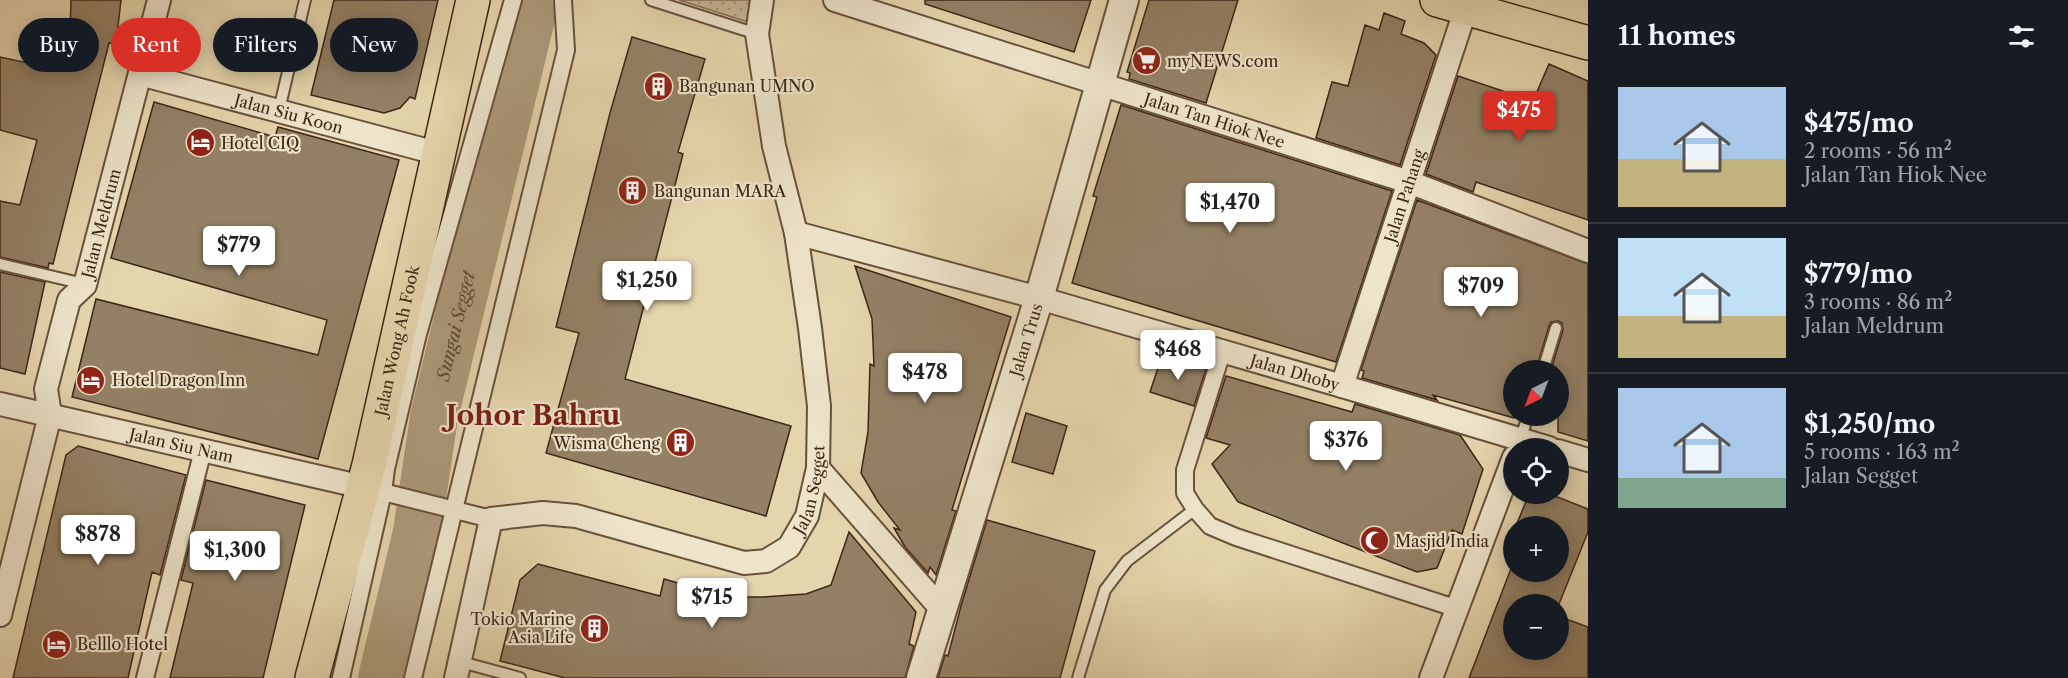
<!DOCTYPE html>
<meta charset="utf-8">
<style>
:root{--surface:#171b24;--page:#242831;--text:#f1f3f6;--muted:#9ea1a6;--line:#363941;--accent:#d93025}
body{margin:0;font-family:"Libre Caslon Text",serif;background:var(--page);color:var(--text);height:100vh;display:flex;flex-direction:column;font-size:22px;white-space:nowrap}
*{box-sizing:border-box;margin:0}
p{font-size:20px;color:var(--muted)}
.icon{flex:none;width:33px;height:33px;fill:none;stroke:currentColor;stroke-width:2;stroke-linecap:round;stroke-linejoin:round}
.map{position:relative;flex:1;overflow:hidden}
.panel{display:flex;flex-direction:column;background:var(--surface);width:480px}
.panel>*{flex:none}
.top-card{position:absolute;left:18px;top:18px;width:570px;height:54px;display:flex;gap:12px}
.needle{width:39px;rotate:222deg}
.tools{position:absolute;left:1503px;top:360px;display:grid;gap:12px}
.tools a{display:grid;place-items:center;width:66px;height:66px;border-radius:50%;background:var(--surface);box-shadow:0 3px 15px #0003;font-size:30px}
.price{position:absolute;translate:-50% -51px;padding:0 14px;border-radius:6px;background:#fff;color:#222;font-size:20px;line-height:39px;filter:drop-shadow(0 2px 3px #0008)}
.price::after{content:'';position:absolute;left:50%;top:36px;width:18px;height:14px;margin-left:-9px;background:inherit;clip-path:polygon(0 0,100% 0,50% 100%)}
.price.current{background:var(--accent);color:#fff}
ul{padding:0;list-style:none}
li{display:flex;align-items:center;gap:18px;height:150px;padding:0 30px}
li+li{border-top:2px solid var(--line)}
li span{display:grid;place-items:center;flex:none;width:168px;height:120px;border-radius:0px;color:#555}
li>.icon{margin-inline-start:auto}
span .icon{width:72px;height:72px;fill:#fffc;stroke-width:1}
li b{font-size:26px}
h2{display:flex;justify-content:space-between;align-items:center;height:72px;padding:0 30px;font-size:26px}
.pill{padding:0 21px;border-radius:27px;background:var(--surface);box-shadow:0 3px 15px #0003;font-size:21px;line-height:54px}
.pill.current{background:var(--accent);color:#fff}
main{display:flex;flex:1;min-height:0}
.map>svg:first-child{display:block}
.park{fill:url(#park-dots);stroke:#826e56;stroke-width:1.5}
.lines{fill:none;stroke-linecap:round;stroke-linejoin:round}
.river{stroke:#ac9a7a;stroke-width:48}
.building{fill:#948165;stroke:#3d2617;stroke-width:1.5}
.service-casing{stroke:#67523c;stroke-width:14}
.pedestrian-casing{stroke:#67523c;stroke-width:20}
.minor-casing{stroke:#67523c;stroke-width:26}
.tertiary-casing{stroke:#67523c;stroke-width:32}
.primary-casing{stroke:#3d2617;stroke-width:36}
.service{stroke:#eee4ca;stroke-width:10}
.pedestrian{stroke:#eee4ca;stroke-width:16}
.minor{stroke:#eee4ca;stroke-width:22}
.tertiary{stroke:#eee4ca;stroke-width:28}
.primary{stroke:#e5d5ad;stroke-width:33}
.labels{text-anchor:middle;dominant-baseline:central;stroke-width:4.5;stroke-linejoin:round;paint-order:stroke}
.poi-label{font-size:16px;fill:#3d2617;stroke:#eee4ca;text-anchor:start}
.street-label{font-size:16px;fill:#3d2617;stroke:#eee4ca}
.water-label{font-size:18px;font-style:italic;fill:#5e4935;stroke:#eee4ca}
.town-label{font-size:28px;font-weight:bold;fill:#7a1f14;stroke:#eee4ca}
</style>
<main>
<div class="map">
<svg width="1588" height="678" viewBox="0 0 1588 678">
<defs>
<pattern id="park-dots" width="8" height="8" patternUnits="userSpaceOnUse" patternTransform="scale(1.5)"><rect width="8" height="8" fill="#c8b794"/><path d="M2 2h.1M6 6h.1" fill="none" stroke="#a49578" stroke-width="1.8" stroke-linecap="round"/></pattern>
</defs>
<rect width="100%" height="100%" fill="#e5d5ad"/>
<filter id="stains"><feTurbulence type="fractalNoise" baseFrequency=".00333" numOctaves="4"/><feColorMatrix values="0 0 0 0 .2 0 0 0 0 .09 0 0 0 0 .02 0 0 0 .5 -.17"/></filter>
<radialGradient id="worn" r=".72"><stop offset=".6" stop-color="#630" stop-opacity="0"/><stop offset="1" stop-color="#630" stop-opacity=".3"/></radialGradient>
<!-- park -->
<path class="park" d="M679,0H755L751,23Z"/>
<g class="lines">
<!-- river -->
<path class="river" id="s1" d="M382,678L417,532L434,417L533,10"/>
</g>
<!-- building -->
<path class="building" d="M71,0H121L116,44L109,43L53,264L49,263L48,268L0,257V201L20,205L37,140L0,130V57L56,69L59,60L69,63Z
M334,0H438L415,99L410,97L400,108L384,113L311,95Z
M925,0H1091L1074,52L925,4Z
M1149,0H1238L1206,103L1129,79L1130,73L1127,72Z
M1384,13L1405,21L1401,34L1424,43L1436,55L1400,165L1316,138L1332,82L1348,86L1365,25L1379,30Z
M632,37L705,59L678,152L683,154L625,379L791,426L766,516L546,453L579,333L556,327L610,113Z
M1549,64L1588,81V220L1476,182L1473,192L1426,174L1458,76L1533,101Z
M154,102L275,137L278,127L399,160L318,459L72,397L96,299L318,355L327,320L111,258Z
M1121,105L1392,191L1336,362L1072,283L1097,197L1093,196Z
M1417,200L1588,264V441L1558,432V370H1551L1563,330L1562,323L1558,321L1551,322L1549,326L1536,370H1514V418L1433,395L1437,400L1362,378L1364,371L1361,370Z
M855,266L1011,317L952,510L956,511L936,575L930,567L928,573L905,547L894,528L900,530L878,502L861,473L868,432L870,364L874,366L872,319Z
M0,272L45,282L25,374L0,368Z
M1162,356L1206,369L1194,406L1150,392Z
M1226,376L1352,412L1355,404L1460,435L1483,469L1462,534L1452,530L1437,568L1417,572L1238,502L1212,464L1230,445L1206,438Z
M1026,413L1067,426L1053,474L1012,462Z
M78,446L186,475L160,575L152,572L128,678H13L66,455Z
M206,480L305,505L263,678H170L193,583L181,580Z
M1529,494H1550L1588,509V532L1559,604H1514V650H1558V616L1588,627V678H1469L1512,566H1514V572H1558V526H1516Z
M987,520L1095,551L1060,678H938L945,655L948,656L961,606Z
M849,532L916,612L909,644L914,646L905,678H565L500,661L520,580L538,564L660,596L664,579L692,587V589L718,597H763L806,594L831,585Z"/>
<g class="lines">
<defs>
<path id="service" d="M651,0L757,34
M279,110L305,0
M0,264L84,284
M1543,370L1556,328
M1520,440L1528,416
M461,662L520,678
M1078,678L1105,590L1127,561L1195,509"/>
<path id="pedestrian" d="M1222,352L1185,470V493L1195,509L1210,526L1236,537L1458,609
M383,492L491,519
M145,678L203,450
M341,678L383,492L386,469L418,334L513,0
M413,678L566,50L563,0"/>
<g id="minor">
<path id="s2" d="M835,0L1409,182L1588,251"/>
<path id="s3" d="M140,74L440,154"/>
<path id="s4" d="M796,233L1039,298L1342,386L1549,448"/>
<path id="s5" d="M1342,386L1466,8"/>
<path id="s6" d="M0,404L363,487"/>
<path d="M1558,451L1588,460"/>
<path d="M818,468L943,611"/>
<path id="s7" d="M0,615L50,415L46,389L69,300L85,285L159,0"/>
<path id="s8" d="M456,678L491,519L543,513L576,516L744,563L766,561L789,547L807,516L818,468L819,406L810,328L796,233L774,146L757,34L762,0"/>
<path d="M1431,678L1514,457"/>
</g>
<g id="tertiary">
<path id="s9" d="M921,678L1039,298L1124,0"/>
</g>
<g id="primary">
<path d="M1437,0L1588,43"/>
<path id="s10" d="M312,678L369,465L473,0"/>
</g>
</defs>
<!-- service casing -->
<use href="#service" class="service-casing"/>
<!-- pedestrian casing -->
<use href="#pedestrian" class="pedestrian-casing"/>
<!-- minor casing -->
<use href="#minor" class="minor-casing"/>
<!-- tertiary casing -->
<use href="#tertiary" class="tertiary-casing"/>
<!-- primary casing -->
<use href="#primary" class="primary-casing"/>
<!-- service -->
<use href="#service" class="service"/>
<!-- pedestrian -->
<use href="#pedestrian" class="pedestrian"/>
<!-- minor -->
<use href="#minor" class="minor"/>
<!-- tertiary -->
<use href="#tertiary" class="tertiary"/>
<!-- primary -->
<use href="#primary" class="primary"/>
</g>
<!-- icons -->
<defs>
<symbol id="supermarket-disc" viewBox="-11 -11 22 22"><circle r="9.5" fill="#8f2418" stroke="#eee4ca"/><path d="M-6-5.5h2.5l.6 2H6L4.5 2H-2.5L-4.4-4H-6ZM-1.5 3.2a1.3 1.3 0 1 0 .1 0ZM3 3.2a1.3 1.3 0 1 0 .1 0Z" fill="#fff"/></symbol>
<symbol id="building-disc" viewBox="-11 -11 22 22"><circle r="9.5" fill="#8f2418" stroke="#eee4ca"/><path d="M-4-6H4V6H1V3H-1V6H-4ZM-2.5-4.3h1.7v1.8h-1.7ZM.8-4.3h1.7v1.8H.8ZM-2.5-1h1.7V.8h-1.7ZM.8-1h1.7V.8H.8Z" fill="#fff"/></symbol>
<symbol id="hotel-disc" viewBox="-11 -11 22 22"><circle r="9.5" fill="#8f2418" stroke="#eee4ca"/><path d="M-6-4.5h1.5V1H6V5H4.5V3h-9V5H-6ZM-4 0a1.8 1.8 0 1 1 3.6 0ZM.5 0V-2.5h3Q6-2.5 6 0Z" fill="#fff"/></symbol>
<symbol id="mosque-disc" viewBox="-11 -11 22 22"><circle r="9.5" fill="#8f2418" stroke="#eee4ca"/><path d="M3.5-4.9A6 6 0 1 0 3.5 4.9A5 5 0 1 1 3.5-4.9Z" fill="#fff"/></symbol>
</defs>
<g fill-rule="evenodd">
<use href="#supermarket-disc" x="1130" y="44" width="33" height="33"/>
<use href="#building-disc" x="642" y="70" width="33" height="33"/>
<use href="#hotel-disc" x="184" y="126" width="33" height="33"/>
<use href="#building-disc" x="616" y="174" width="33" height="33"/>
<use href="#hotel-disc" x="74" y="364" width="33" height="33"/>
<use href="#building-disc" x="664" y="426" width="33" height="33"/>
<use href="#mosque-disc" x="1358" y="524" width="33" height="33"/>
<use href="#building-disc" x="578" y="612" width="33" height="33"/>
<use href="#hotel-disc" x="40" y="628" width="33" height="33"/>
</g>
<g class="labels">
<!-- poi labels -->
<g class="poi-label">
<text x="1167" y="61">myNEWS.com</text>
<text x="679" y="86">Bangunan UMNO</text>
<text x="221" y="143">Hotel CIQ</text>
<text x="654" y="191">Bangunan MARA</text>
<text x="112" y="380">Hotel Dragon Inn</text>
<text x="660" y="443" text-anchor="end">Wisma Cheng</text>
<text x="1395" y="541">Masjid India</text>
<text x="574" y="619" text-anchor="end">Tokio Marine<tspan x="574" dy="18">Asia Life</tspan></text>
<text x="77" y="644">Belllo Hotel</text>
</g>
<!-- street labels -->
<g class="street-label">
<text stroke="none"><textPath href="#s3" startOffset="154">Jalan Siu Koon</textPath></text>
<text stroke="none"><textPath href="#s2" startOffset="398">Jalan Tan Hiok Nee</textPath></text>
<text stroke="none"><textPath href="#s5" startOffset="200">Jalan Pahang</textPath></text>
<text stroke="none"><textPath href="#s7" startOffset="410">Jalan Meldrum</textPath></text>
<text stroke="none"><textPath href="#s10" startOffset="348">Jalan Wong Ah Fook</textPath></text>
<text stroke="none"><textPath href="#s9" startOffset="354">Jalan Trus</textPath></text>
<text stroke="none"><textPath href="#s4" startOffset="518">Jalan Dhoby</textPath></text>
<text stroke="none"><textPath href="#s6" startOffset="186">Jalan Siu Nam</textPath></text>
<text stroke="none"><textPath href="#s8" startOffset="534">Jalan Segget</textPath></text>
</g>
<!-- water labels -->
<g class="water-label">
<text stroke="none"><textPath href="#s1" startOffset="360">Sungai Segget</textPath></text>
</g>
<!-- town labels -->
<g class="town-label">
<text x="533" y="415">Johor Bahru</text>
</g>
</g>
<rect width="100%" height="100%" filter="url(#stains)"/>
<rect width="100%" height="100%" fill="url(#worn)"/>
</svg>
<div class="tools">
<a><svg class="needle" viewBox="-14 -14 28 28"><path d="M0-13l5 13h-10z" fill="#e53935"/><path d="M0 13l5-13h-10z" fill="#9ea1a6"/></svg></a>
<a><svg class="icon" aria-label="locate" viewBox="0 0 24 24"><circle cx="12" cy="12" r="6"/><path d="M12 2v4M12 18v4M2 12h4M18 12h4"/></svg></a>
<a>+</a>
<a>−</a>
</div>
<b class="price current" style="left:1519px;top:142px">$475</b>
<b class="price" style="left:1230px;top:234px">$1,470</b>
<b class="price" style="left:239px;top:277px">$779</b>
<b class="price" style="left:647px;top:312px">$1,250</b>
<b class="price" style="left:1481px;top:318px">$709</b>
<b class="price" style="left:1178px;top:381px">$468</b>
<b class="price" style="left:925px;top:404px">$478</b>
<b class="price" style="left:1346px;top:472px">$376</b>
<b class="price" style="left:98px;top:566px">$878</b>
<b class="price" style="left:235px;top:582px">$1,300</b>
<b class="price" style="left:712px;top:629px">$715</b>
<div class="top-card">
<a class="pill">Buy</a>
<a class="pill current">Rent</a>
<a class="pill">Filters</a>
<a class="pill">New</a>
</div>
</div>
<section class="panel">
<h2>11 homes<svg class="icon" aria-label="filters" viewBox="0 0 24 24"><path d="M4 7h16M4 17h16"/><circle cx="9" cy="7" r="2"/><circle cx="15" cy="17" r="2"/></svg></h2>
<ul>
<li><span style="background:linear-gradient(#a9c7e8 60%,#c2b280 0)"><svg class="icon" aria-label="home" viewBox="0 0 24 24"><path d="M3 11l9-7 9 7M6 9v11h12V9"/></svg></span><div><b>$475/mo</b><p>2 rooms · 56 m²</p><p>Jalan Tan Hiok Nee</p></div></li>
<li><span style="background:linear-gradient(#bfe0f5 65%,#c2b280 0)"><svg class="icon" aria-label="home" viewBox="0 0 24 24"><path d="M3 11l9-7 9 7M6 9v11h12V9"/></svg></span><div><b>$779/mo</b><p>3 rooms · 86 m²</p><p>Jalan Meldrum</p></div></li>
<li><span style="background:linear-gradient(#a9c7e8 75%,#7fa58c 0)"><svg class="icon" aria-label="home" viewBox="0 0 24 24"><path d="M3 11l9-7 9 7M6 9v11h12V9"/></svg></span><div><b>$1,250/mo</b><p>5 rooms · 163 m²</p><p>Jalan Segget</p></div></li>
</ul>
</section>
</main>
